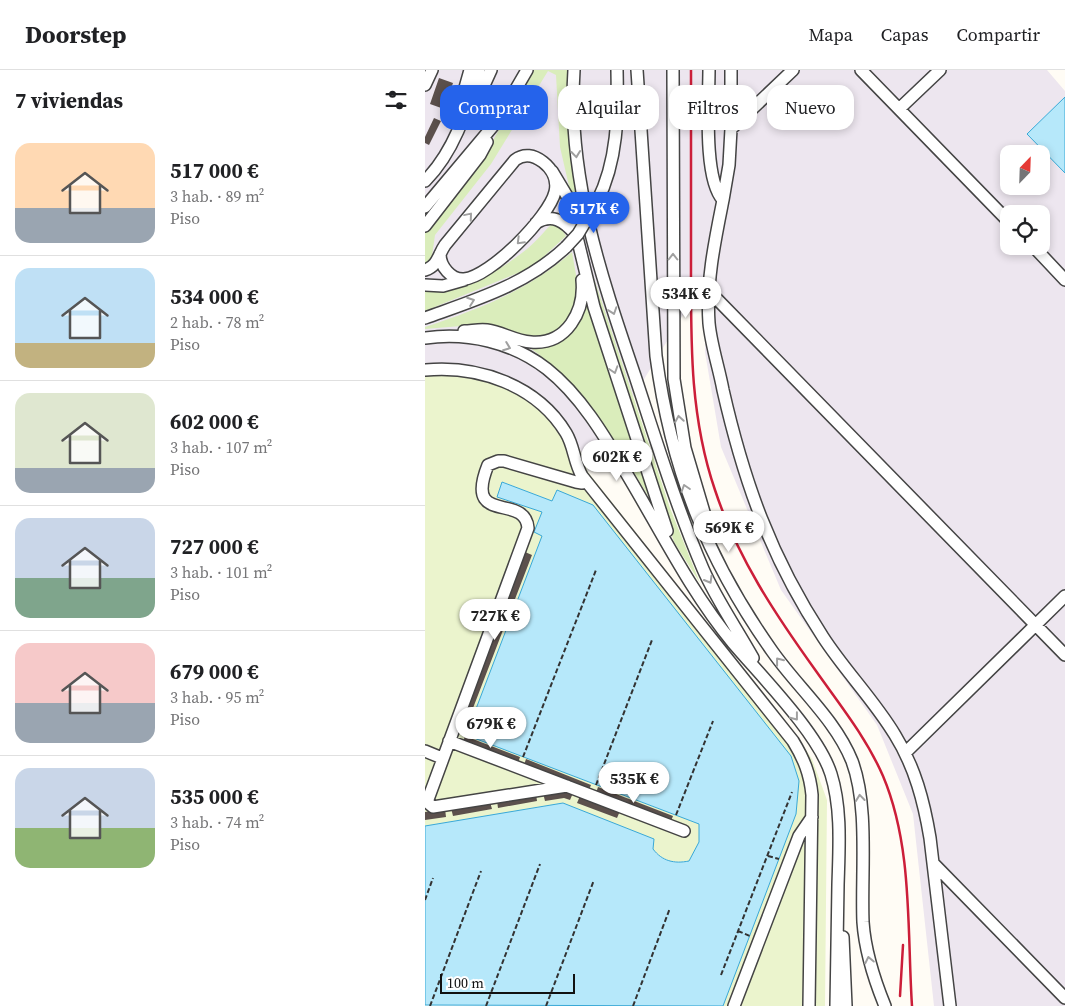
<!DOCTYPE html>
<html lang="es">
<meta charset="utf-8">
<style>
:root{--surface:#fff;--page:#f6f6f6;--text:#202124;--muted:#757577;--line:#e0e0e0;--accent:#2563eb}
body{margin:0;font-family:"Source Serif 4",serif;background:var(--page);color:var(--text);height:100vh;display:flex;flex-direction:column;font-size:19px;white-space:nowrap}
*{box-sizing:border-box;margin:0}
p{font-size:16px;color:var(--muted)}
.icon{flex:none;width:28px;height:28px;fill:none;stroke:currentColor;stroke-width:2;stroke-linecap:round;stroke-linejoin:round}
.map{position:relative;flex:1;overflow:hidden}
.drawer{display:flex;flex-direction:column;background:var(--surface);width:425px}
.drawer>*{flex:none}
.guide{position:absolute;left:15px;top:15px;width:475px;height:45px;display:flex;gap:10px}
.needle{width:32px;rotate:23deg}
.buttons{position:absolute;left:575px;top:75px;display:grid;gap:10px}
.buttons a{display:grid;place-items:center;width:50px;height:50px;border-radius:10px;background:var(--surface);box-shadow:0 2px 8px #0003;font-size:25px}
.scale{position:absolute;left:15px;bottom:12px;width:135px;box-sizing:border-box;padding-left:5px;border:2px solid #111;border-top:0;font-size:14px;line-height:18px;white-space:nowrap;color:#111;-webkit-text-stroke:4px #fff;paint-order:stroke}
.price{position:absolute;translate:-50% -42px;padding:0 11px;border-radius:18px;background:#fff;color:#222;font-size:16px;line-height:32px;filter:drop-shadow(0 1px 2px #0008)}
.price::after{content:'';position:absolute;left:50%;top:30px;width:15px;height:11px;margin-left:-8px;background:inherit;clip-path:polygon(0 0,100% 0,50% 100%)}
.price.active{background:var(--accent);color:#fff}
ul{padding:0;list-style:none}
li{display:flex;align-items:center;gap:15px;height:125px;padding:0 15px}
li+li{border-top:1px solid var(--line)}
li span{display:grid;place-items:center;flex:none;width:140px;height:100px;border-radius:15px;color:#555}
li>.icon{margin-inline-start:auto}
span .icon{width:60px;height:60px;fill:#fffc;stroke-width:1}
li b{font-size:21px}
h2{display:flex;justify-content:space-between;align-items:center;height:60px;padding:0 15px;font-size:21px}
.pill{padding:0 18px;border-radius:15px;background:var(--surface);box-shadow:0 2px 8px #0003;font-size:18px;line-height:45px}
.pill.active{background:var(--accent);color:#fff}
header{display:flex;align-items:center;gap:30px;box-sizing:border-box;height:70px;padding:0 25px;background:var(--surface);border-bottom:1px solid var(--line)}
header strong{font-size:24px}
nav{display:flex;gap:28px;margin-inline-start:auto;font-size:18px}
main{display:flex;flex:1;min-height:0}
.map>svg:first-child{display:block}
.industrial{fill:#ede6ef;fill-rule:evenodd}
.green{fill:#daedbb}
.pitch{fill:#ebf4cd}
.water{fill:#b6e8fa;stroke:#38a8d6}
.building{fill:#5b504c}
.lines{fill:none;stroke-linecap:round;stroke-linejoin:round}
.minor-casing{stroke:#444;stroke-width:14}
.path{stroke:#333;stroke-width:2;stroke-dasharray:5 2.5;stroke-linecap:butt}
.minor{stroke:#fff;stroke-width:11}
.rail{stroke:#cc1e39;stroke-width:2.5}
.minor-bridge-casing{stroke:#444;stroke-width:14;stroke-linecap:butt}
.minor-bridge{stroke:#fff;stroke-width:11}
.oneway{stroke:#a0a0a0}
</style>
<header>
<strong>Doorstep</strong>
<nav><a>Mapa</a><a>Capas</a><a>Compartir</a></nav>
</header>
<main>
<section class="drawer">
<h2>7 viviendas<svg class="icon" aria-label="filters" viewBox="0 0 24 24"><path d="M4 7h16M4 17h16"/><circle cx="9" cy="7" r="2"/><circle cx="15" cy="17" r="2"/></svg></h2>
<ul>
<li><span style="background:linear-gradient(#ffd9b3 65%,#9aa5b1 0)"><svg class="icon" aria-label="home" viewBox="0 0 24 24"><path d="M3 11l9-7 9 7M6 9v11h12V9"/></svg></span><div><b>517 000 €</b><p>3 hab. · 89 m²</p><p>Piso</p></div></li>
<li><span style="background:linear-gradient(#bfe0f5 75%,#c2b280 0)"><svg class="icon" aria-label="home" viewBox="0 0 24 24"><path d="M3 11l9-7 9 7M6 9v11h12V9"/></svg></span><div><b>534 000 €</b><p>2 hab. · 78 m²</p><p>Piso</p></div></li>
<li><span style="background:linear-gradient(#dfe7d0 75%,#9aa5b1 0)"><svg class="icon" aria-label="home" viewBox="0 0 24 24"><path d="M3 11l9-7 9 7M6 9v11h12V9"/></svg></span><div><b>602 000 €</b><p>3 hab. · 107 m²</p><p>Piso</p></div></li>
<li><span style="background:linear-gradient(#c9d6e8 60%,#7fa58c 0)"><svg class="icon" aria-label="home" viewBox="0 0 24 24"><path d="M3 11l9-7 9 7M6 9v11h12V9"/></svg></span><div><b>727 000 €</b><p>3 hab. · 101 m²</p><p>Piso</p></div></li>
<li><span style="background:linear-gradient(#f6c9c9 60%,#9aa5b1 0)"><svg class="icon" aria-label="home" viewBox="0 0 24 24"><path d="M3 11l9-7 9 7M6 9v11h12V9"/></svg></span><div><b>679 000 €</b><p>3 hab. · 95 m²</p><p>Piso</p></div></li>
<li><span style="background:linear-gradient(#c9d6e8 60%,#8fb573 0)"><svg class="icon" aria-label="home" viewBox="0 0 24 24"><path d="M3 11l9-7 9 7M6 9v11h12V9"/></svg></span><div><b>535 000 €</b><p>3 hab. · 74 m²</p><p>Piso</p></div></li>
</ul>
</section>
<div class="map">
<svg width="640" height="936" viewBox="0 0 640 936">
<rect width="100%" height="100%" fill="#fffcf5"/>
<!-- industrial -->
<path class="industrial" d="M0,0H622L640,21V27L602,64L640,103V936H509L488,744L452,655L356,520L296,377L280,282L282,205L163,402L161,392L149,366L127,336L111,323L85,308L57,298L15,293L0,294ZM584,84H616V116H584ZM584,144H616V176H584Z"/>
<!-- green -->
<path class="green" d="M108,0H143L142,49L154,149L152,151L135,77L131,5L123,1L66,94L10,165L6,193L0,195V162L63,79Z
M128,153L135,156L141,166L113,192L98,201L0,241V220C38,222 72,203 102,179C111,172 121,159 128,153Z
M158,168L166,199L245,438L275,513L249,472L173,243Z
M147,182L154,222L149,242L135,259L124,265L100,267L48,255L0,259V257C56,238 102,221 147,182Z
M161,225L168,253L225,429C191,372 158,314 102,276L133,270Z"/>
<!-- pitch -->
<path class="pitch" d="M15,293C89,297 141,330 163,402L373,668L387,689L402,730L400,936H298L371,744L132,420L127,431L78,412L72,427L117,442V466L41,665L275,754L274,772L264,791C249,793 237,791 228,779L229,769L138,733L0,756V294Z"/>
<!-- water -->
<path class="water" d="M640,27V103L602,64Z
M77,412L127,431L132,420L168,435L366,686L374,711L371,744L298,936L0,935V756L138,733L229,769L228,779C237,791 249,794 264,791L274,772V754L41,665L117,466L109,462L117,442L72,427Z"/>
<!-- building -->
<path class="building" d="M14,8L28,13L19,39L5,34Z
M9,48L16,51L4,75L0,73V67Z
M100,482L107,485L38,664L32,661Z
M40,666L95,687L93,693L38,672Z
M101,689L166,715L164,720L99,695Z
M173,717L248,746L246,751L171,723Z
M135,720L148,723L145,730L139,728L120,731L118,723Z
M111,724L112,731L73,738L72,731Z
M155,726L195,741L192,748L152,733Z
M65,732L67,739L28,746L26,738Z
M20,739L21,747L0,750V742Z"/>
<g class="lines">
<defs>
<path id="minor" d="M149,0C142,107 176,206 210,306C231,370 251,436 278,499C291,529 312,559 328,588
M212,0L231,286C246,399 282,489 347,581C373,618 410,649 427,691C444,736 436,804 438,852C440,882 449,909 460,936
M248,0L249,309L260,378L284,459
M284,0C284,29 278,109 298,130C290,170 281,212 284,253C286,275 294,298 298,320C319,412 346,488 398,567C420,601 449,630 470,665C490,697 499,732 505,768L525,936
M306,0V59L368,0
M436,0L584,152
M0,15L7,0
M36,32L45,0
M474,39L515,0
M45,46L66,0
M127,101L142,126L169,237L242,461
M0,111C30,81 42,39 54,0
M298,130L304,95L306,59
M172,132C193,90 193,46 192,0
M0,137L73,50L102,0
M111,153C127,143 139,151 150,164
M0,156L55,85L62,72
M608,176L640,210
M0,200C13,196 13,185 20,175L90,90C99,83 109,85 118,92C127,99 133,110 130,122C124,147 65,207 39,209C26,210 15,196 15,184
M0,215L18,216L39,210
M284,221L640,585
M0,248C50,230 101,215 141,177
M39,261C46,261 54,259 62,260C77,262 90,271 106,272C142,275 160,241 157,210
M0,268C43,262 87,272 122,299C155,325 179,365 200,401C235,459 265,521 308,573C336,606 393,663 406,704C417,739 414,779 413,815C412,855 412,896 411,936
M0,300C53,295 112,315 141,363C149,376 149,392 157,406L368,671C379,689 385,704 387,725L384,936
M24,671L259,761
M0,681L17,688
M480,683L640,526
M142,716L8,737L2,732L103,458C100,422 38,457 63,395L73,391H79L151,412L157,413L160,410
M508,793L640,928
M418,867L421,936
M309,936L374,766L387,747"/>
</defs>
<!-- minor casing -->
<use href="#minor" class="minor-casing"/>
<!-- path -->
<path class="path" d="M98,687L171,500
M171,715L227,570
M251,745L288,651
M343,786L354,789
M0,830L8,808
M313,861L325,866
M296,905L367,722
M5,936L56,801
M61,936L115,794
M121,936L169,810
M208,936L245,838"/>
<!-- minor -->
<use href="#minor" class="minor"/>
<!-- rail -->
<path class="rail" d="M266,0C266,63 266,126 266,189C266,268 264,344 290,420C312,487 350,544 391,601C415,635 441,667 458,706C488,777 482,860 487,936
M475,926L478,875"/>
<defs>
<path id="minor-bridge" d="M141,177L153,164L172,132"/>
</defs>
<!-- minor-bridge casing -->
<use href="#minor-bridge" class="minor-bridge-casing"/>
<!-- minor-bridge -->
<use href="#minor-bridge" class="minor-bridge"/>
</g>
<!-- one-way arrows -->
<defs><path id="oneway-chevron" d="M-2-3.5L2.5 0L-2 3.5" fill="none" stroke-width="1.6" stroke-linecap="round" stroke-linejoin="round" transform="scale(1.25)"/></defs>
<g class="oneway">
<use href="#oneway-chevron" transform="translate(151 84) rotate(84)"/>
<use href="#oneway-chevron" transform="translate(44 146) rotate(-50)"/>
<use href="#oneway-chevron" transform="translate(95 171) rotate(135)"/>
<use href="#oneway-chevron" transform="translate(248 187) rotate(-90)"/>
<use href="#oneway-chevron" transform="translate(46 231) rotate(-20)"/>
<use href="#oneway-chevron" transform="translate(188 241) rotate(71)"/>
<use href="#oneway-chevron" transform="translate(82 277) rotate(21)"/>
<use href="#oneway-chevron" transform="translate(189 300) rotate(72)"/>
<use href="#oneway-chevron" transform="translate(254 349) rotate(-99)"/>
<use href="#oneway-chevron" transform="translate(260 418) rotate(-108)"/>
<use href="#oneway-chevron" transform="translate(284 510) rotate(60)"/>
<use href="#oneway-chevron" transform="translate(354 591) rotate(-128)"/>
<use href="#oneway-chevron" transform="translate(370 647) rotate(52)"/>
<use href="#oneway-chevron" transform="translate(435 728) rotate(-96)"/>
<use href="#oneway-chevron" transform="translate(444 890) rotate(-102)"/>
</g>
</svg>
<div class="buttons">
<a><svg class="needle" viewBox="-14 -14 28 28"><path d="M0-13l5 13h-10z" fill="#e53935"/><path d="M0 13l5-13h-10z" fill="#757577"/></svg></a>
<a><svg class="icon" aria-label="locate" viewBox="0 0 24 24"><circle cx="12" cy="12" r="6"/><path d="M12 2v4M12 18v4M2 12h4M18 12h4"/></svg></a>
</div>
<div class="scale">100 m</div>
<b class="price active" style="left:169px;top:164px">517K €</b>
<b class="price" style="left:261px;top:249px">534K €</b>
<b class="price" style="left:192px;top:412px">602K €</b>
<b class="price" style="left:304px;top:483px">569K €</b>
<b class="price" style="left:70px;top:571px">727K €</b>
<b class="price" style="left:66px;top:679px">679K €</b>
<b class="price" style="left:209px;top:734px">535K €</b>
<div class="guide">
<a class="pill active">Comprar</a>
<a class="pill">Alquilar</a>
<a class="pill">Filtros</a>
<a class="pill">Nuevo</a>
</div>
</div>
</main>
